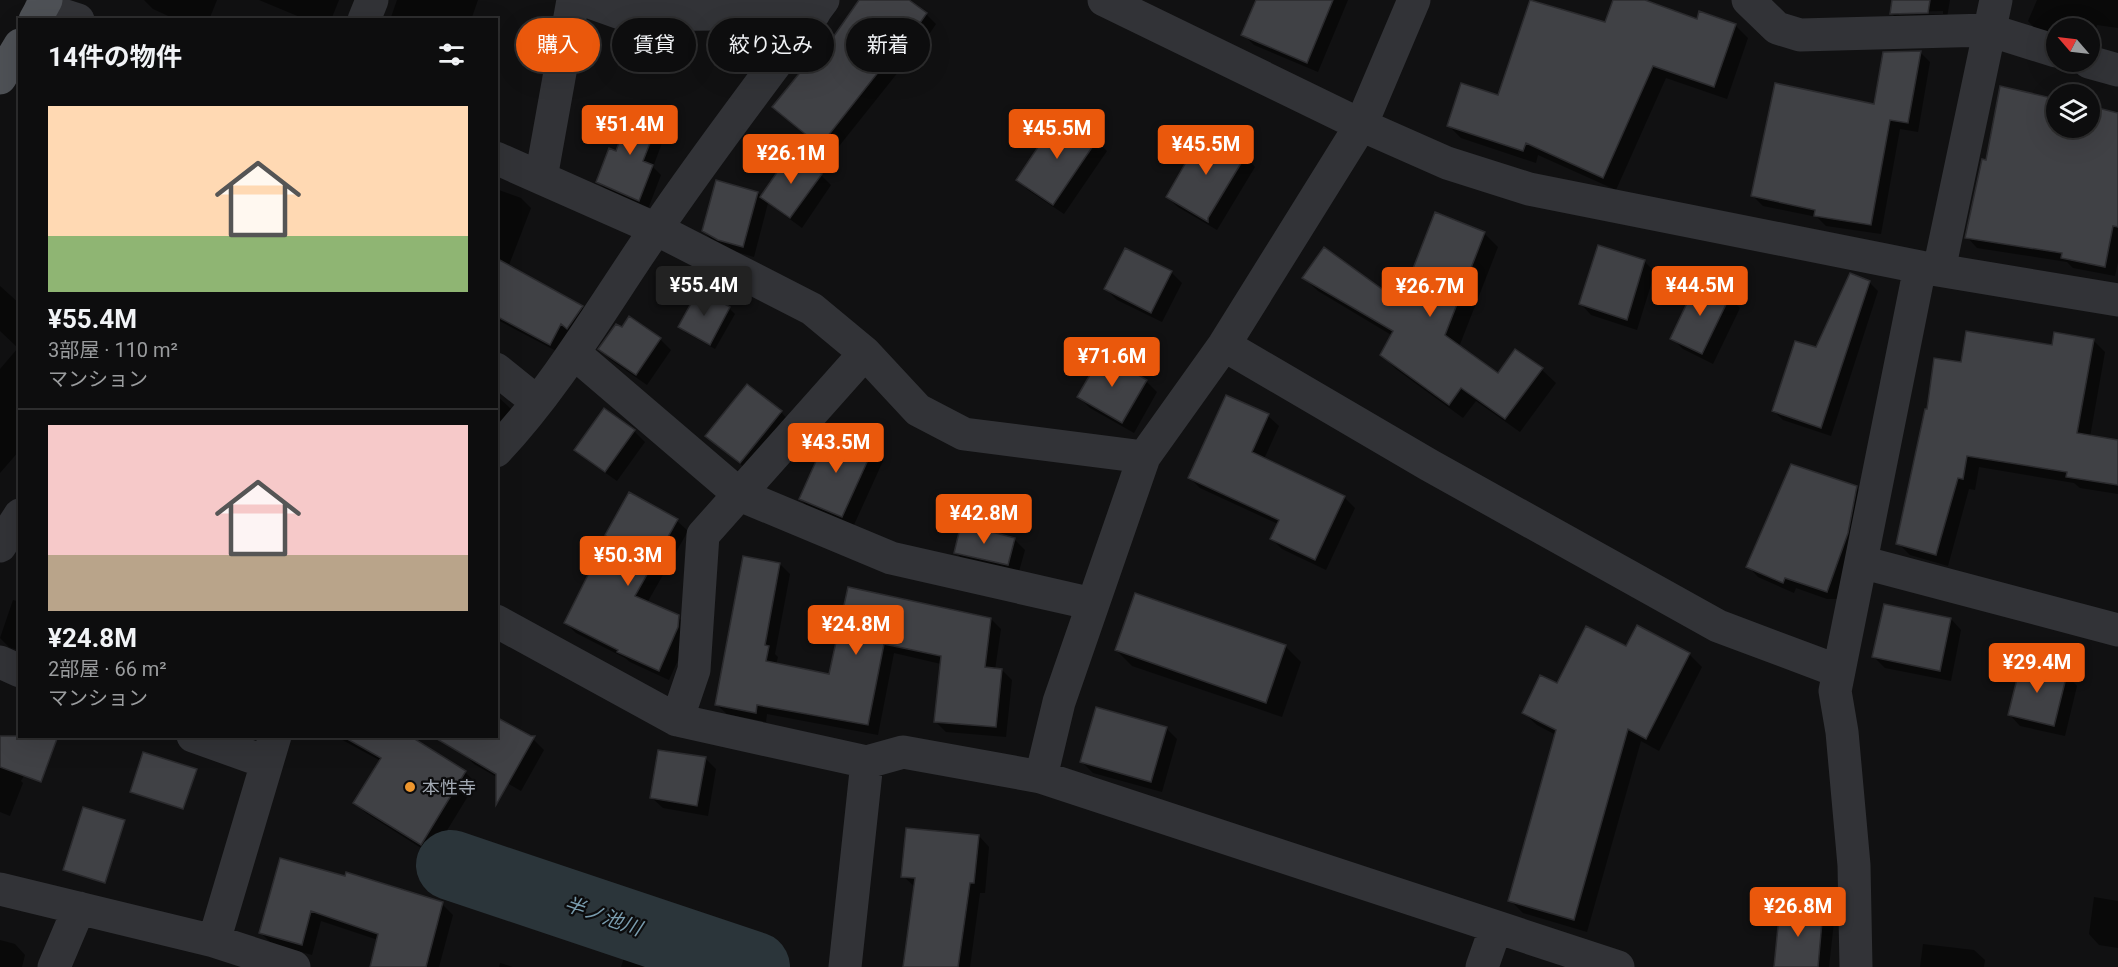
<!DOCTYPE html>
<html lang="ja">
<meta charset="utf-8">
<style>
:root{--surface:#0d0d0e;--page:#161617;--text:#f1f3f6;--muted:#9a9c9e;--line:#2d2d2e;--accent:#ea580c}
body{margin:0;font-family:Roboto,"Noto Sans JP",sans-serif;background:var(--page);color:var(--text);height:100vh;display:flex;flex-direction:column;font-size:22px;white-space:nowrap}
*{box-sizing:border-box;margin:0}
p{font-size:20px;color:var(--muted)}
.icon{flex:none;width:33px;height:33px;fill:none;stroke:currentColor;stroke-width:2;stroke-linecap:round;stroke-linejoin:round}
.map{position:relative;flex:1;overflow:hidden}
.side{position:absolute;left:18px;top:18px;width:480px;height:720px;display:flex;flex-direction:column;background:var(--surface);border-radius:0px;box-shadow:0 6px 24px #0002,0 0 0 2px var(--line)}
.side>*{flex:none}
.guide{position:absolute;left:516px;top:18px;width:570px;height:54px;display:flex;gap:12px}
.needle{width:39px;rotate:298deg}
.tools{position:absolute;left:2046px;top:18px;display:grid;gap:12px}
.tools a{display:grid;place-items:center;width:54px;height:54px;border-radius:50%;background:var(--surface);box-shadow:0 6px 24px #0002,0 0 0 2px var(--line);font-size:30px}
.price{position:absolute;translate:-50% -51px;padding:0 14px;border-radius:6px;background:var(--accent);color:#fff;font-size:20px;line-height:39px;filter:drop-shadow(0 2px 3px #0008)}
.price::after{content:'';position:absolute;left:50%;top:36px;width:18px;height:14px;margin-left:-9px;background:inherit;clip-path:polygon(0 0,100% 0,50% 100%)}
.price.on{background:#222;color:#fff}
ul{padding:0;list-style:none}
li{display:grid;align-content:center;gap:12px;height:318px;padding:0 30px}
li+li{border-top:2px solid var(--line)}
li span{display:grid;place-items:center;height:186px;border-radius:0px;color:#555}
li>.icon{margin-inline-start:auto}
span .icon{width:108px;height:108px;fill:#fffc;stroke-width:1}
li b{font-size:26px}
h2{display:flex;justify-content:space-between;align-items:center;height:72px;padding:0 30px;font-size:26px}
.chip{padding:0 21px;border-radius:27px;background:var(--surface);box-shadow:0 6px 24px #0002,0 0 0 2px var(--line);font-size:21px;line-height:54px}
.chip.on{background:var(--accent);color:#fff}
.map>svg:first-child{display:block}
.shadow{fill:#0007;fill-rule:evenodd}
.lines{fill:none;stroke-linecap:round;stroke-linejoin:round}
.river{stroke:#2b353a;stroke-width:70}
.building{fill:#404145;stroke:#2b2b2e;stroke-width:1.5}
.minor{stroke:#323337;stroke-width:33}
.major{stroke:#4e5156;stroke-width:33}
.poi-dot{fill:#ee962e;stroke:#0c0c0d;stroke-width:2}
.labels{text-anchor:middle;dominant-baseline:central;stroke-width:4.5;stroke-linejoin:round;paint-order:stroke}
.poi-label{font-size:18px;fill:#a2a9b3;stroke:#0c0c0d;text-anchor:start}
.water-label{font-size:20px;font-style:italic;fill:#799cae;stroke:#0c0c0d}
</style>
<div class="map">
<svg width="2118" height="967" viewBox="0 0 2118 967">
<rect width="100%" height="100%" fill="#111112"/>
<!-- shadow -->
<path class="shadow" d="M144,0H217L209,20H177L153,9Z
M259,0H339L331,20H307Z
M397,0H478L471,20H390Z
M861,0H906L926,14L936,24L903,73L899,71L832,155L782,114Z
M1258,0H1348L1318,72L1254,45L1243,34Z
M1531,0L1606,24L1615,0H1641L1698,21L1735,25L1748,38L1727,99L1666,78L1616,190L1538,155L1536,163L1461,138L1449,126L1499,97Z
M1891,0H1950L1946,23L1902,24L1891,13ZM1943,11V14L1899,15V12Z
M2037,0H2118V28L2097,25L2092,42H2090V28H2056V35L2038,32L2028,21Z
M1920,52L1930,62L1918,132L1900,129L1881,234L1826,226L1817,217L1763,206L1753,196L1875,106Z
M2001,87L2056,100V128H2090V107L2118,114V262L2115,276L2073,268L2067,262L1977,248L1967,237L1987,161Z
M659,118L668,127L653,167L661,175L648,209L606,190L597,181L617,153Z
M1096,141L1107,151L1064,214L1028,190L1017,179Z
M1245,156L1255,167L1217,230L1178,207L1167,197Z
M821,175L831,185L802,228L768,203L754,257L730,250L714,242L703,231L758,193L762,197Z
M496,189L521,198L531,208L509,265L582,307L591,316L560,353L496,319Z
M1484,233L1498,247L1459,347L1498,375L1542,370L1556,383L1520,432L1476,401L1463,418L1396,369L1382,355L1393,336L1318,291L1304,278L1401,305Z
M1599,247L1645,262L1655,272L1637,330L1591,315L1581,304Z
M1171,272L1182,283L1162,322L1117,300L1106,289Z
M1869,282L1878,291L1831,436L1783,420L1774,411L1816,349Z
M0,286L20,304V450L0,473V369L18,348L0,331Z
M700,292L730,309L735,314L715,349L685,332L680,327Z
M1729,297L1740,308L1713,364L1683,349L1672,338Z
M630,318L660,339L671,350L647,385L611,360L600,349L622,329Z
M2093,340L2105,352L2090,437L2118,441V494L2080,488L2074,483L1979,467L1975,490L1969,489L1948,566L1910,555L1898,543L1962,364Z
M1146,381L1157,392L1134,433L1090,408L1079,397Z
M496,395L511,409L496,436Z
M781,412L791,423L751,473L707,436Z
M1268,416L1279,426L1264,459L1344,497L1355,508L1326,570L1282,549L1272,539L1278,524L1200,488L1190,478Z
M634,431L645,442L617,481L587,460L576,450Z
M872,451L883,461L853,527L811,510L800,499Z
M1856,487L1867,498L1839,599H1827L1796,588L1794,593L1758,577L1748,566Z
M677,521L688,531L647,603L678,617L689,628L688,638L669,680L630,662L625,658L576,633L565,622Z
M1014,539L1025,550L1018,575L967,563L956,553Z
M780,564L790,574L775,654L778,657L776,665L830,675L849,588L991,619L1001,629L995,670H1002L1012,680L1006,737L946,732L936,722L941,664L894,653L878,735L767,714L766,722L727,714L716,704Z
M13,600L20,602V651L9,647L0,638Z
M1951,619L1961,630L1951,681L1885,668L1874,657Z
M1285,646L1301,662L1282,717L1132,666L1116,650Z
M1689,654L1702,667L1659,751L1641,741L1587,932L1523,913L1510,900L1556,735L1537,725L1523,712L1558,685Z
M2067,675L2077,686L2065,736L2020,726L2010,715Z
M496,719L533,739L544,750L521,791L474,764L463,753L496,736Z
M1166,728L1177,739L1162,792L1093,773L1082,762Z
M0,736L35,756L21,781L23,783L10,816L0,812Z
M335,736H407L465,772L476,783L432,855L366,813L355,803L381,761Z
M705,758L716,769L708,816L663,808L652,798Z
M979,836L989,847L985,893H980L970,967H905L915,887L903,876Z
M281,860L442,904L453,915L439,967H371L378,940L321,921L312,955L272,944L261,933Z
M2094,897L2118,901V948L2099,945L2089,934Z
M1823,911L1834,922L1829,967H1775Z
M0,940L15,944L25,955L22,967H0Z
M629,942L663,954L673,963L671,967H621Z
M1923,944L1974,950L1985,960L1984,967H1920Z
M500,963L513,967H499Z"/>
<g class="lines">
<!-- river -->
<path class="river" d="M451,865L755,967"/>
</g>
<!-- building -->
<path class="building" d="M859,0H909L927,13L891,64L887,61L820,146L772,107L824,43L827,46Z
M1256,0H1333L1307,63L1241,35Z
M1530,0L1605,22L1613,0H1645L1697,19L1699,11L1736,24L1714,87L1653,66L1603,178L1526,143L1523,151L1447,126L1461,83L1498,95Z
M1892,0H1930L1928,13L1890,14Z
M1921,51L1908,123L1890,120L1871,225L1814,216L1815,210L1751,196L1775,83L1874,104L1883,52Z
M2000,86L2056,99V128H2090V106L2118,113V227L2113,226L2105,267L2061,258L2062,253L1965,238L1982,159L1986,160Z
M632,106L660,117L643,161L653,165L639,201L596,182L609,148L616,151Z
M1060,114L1097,140L1053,205L1016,180Z
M1204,131L1246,155L1208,218V222L1166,197Z
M791,152L822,174L790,218L760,197Z
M716,180L758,192L743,247L718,240L702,231Z
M1435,212L1485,232L1445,335L1498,373L1515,349L1543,368L1505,419L1461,388L1449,405L1380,355L1393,331L1302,278L1324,247L1400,302Z
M1598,245L1645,260L1627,320L1579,304Z
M1125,248L1172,271L1151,313L1104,289Z
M496,258L583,306L567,329L561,324L550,345L496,316Z
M1850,273L1870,281L1821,428L1772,411L1795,341L1816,347Z
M1698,280L1730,296L1702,354L1670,339Z
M699,289L730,307L710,345L678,327Z
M629,316L661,338L636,375L598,349L616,324L622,327Z
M1966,331L2052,345L2054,332L2094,339L2077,433L2118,440V485L2066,477L2067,472L1967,456L1963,479L1958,478L1936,555L1896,544L1925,409H1927L1934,358L1961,362Z
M1102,354L1147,380L1122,423L1077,397Z
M747,384L782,411L740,463L705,436Z
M1226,395L1269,414L1252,452L1345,496L1315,560L1270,539L1279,520L1188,478Z
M604,408L635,430L605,472L574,450Z
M830,430L873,449L842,517L799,499Z
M1791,464L1857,486L1848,533L1827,592L1785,578L1783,583L1746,567Z
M629,492L678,519L635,596L679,615L678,627L659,671L617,652L618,650L564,623L607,537L605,535Z
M961,524L1015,538L1008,565L954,553Z
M743,556L780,563L765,645L769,646L766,661L829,674L848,587L991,618L985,667L1002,669L996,727L934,722L941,656L884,644L868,725L757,705L756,713L715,705Z
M1135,593L1286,645L1266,703L1115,650Z
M1884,604L1951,618L1940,671L1872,657Z
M1637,625L1690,653L1646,739L1628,729L1574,920L1508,901L1556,730L1522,713L1540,675L1557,683L1586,626L1626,646Z
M2021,663L2067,674L2054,726L2008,715Z
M1096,707L1167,727L1151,782L1080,762Z
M496,717L531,736H535L496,805V774L432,736H496Z
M0,736H58L41,782L0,767Z
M342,736H410L466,771L421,845L353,803L381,758Z
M658,750L706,757L697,806L650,798Z
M143,752L197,769L183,809L130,792Z
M83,807L125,820L105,883L63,870Z
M906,828L979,835L974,883H970L958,967H903L915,878L901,877Z
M280,858L345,876L346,872L443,902L426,967H370L378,934L311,911L302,945L259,933Z
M1780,906L1823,910L1818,967H1774Z"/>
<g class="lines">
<!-- minor -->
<path class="minor" d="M584,0L626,15L814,13
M1104,0L1361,125L1447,163L1529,189L1920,267L2118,300
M1748,0L1777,28L1800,35L1989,30L2056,51
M41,8L78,20
M364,20L372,0
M2089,62L2118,70
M496,158L656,229L812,309L865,353L918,410L964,434L1144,457
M541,178L573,0
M1939,270L1996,0
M1224,345L1429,465L1718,626L1838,671
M574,353L740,495L891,558L1093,604
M496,369L537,402
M496,451C559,384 604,304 656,229C709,151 767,76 823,0
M0,546L20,515
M1861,562L2118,630
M496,621L677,720L867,762
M0,662L20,671
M677,720L694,670L703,535L865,353
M193,736L266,762
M1041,777L1059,702L1144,457L1224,345L1361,125L1414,0
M0,889L214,941L294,967
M214,941L275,736
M54,967L79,908
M845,967L867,762L903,752L1041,777L1618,967
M1482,967L1496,927
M1856,967L1854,865L1842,732L1835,691L1920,267"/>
<!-- major -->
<path class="major" d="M35,20L46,0
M0,78L20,45"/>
</g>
<!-- markers -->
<circle class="poi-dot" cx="410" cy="787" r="6"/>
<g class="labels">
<!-- poi labels -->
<g class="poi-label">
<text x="422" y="787">本性寺</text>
</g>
<!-- water labels -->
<g class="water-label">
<text transform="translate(603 916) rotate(19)">半ノ池川</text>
</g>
</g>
</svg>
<div class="tools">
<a><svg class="needle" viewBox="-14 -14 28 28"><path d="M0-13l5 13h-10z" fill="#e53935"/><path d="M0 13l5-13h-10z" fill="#9a9c9e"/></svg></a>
<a><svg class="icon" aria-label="layers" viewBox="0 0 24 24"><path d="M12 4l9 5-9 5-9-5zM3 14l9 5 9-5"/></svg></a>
</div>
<b class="price" style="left:630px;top:156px">¥51.4M</b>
<b class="price" style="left:1057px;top:160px">¥45.5M</b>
<b class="price" style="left:1206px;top:176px">¥45.5M</b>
<b class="price" style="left:791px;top:185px">¥26.1M</b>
<b class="price on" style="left:704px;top:317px">¥55.4M</b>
<b class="price" style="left:1700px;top:317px">¥44.5M</b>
<b class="price" style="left:1430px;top:318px">¥26.7M</b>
<b class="price" style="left:1112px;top:388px">¥71.6M</b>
<b class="price" style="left:836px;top:474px">¥43.5M</b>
<b class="price" style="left:984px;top:545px">¥42.8M</b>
<b class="price" style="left:628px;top:587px">¥50.3M</b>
<b class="price" style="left:856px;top:656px">¥24.8M</b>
<b class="price" style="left:2037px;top:694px">¥29.4M</b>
<b class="price" style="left:1798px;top:938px">¥26.8M</b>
<div class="guide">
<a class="chip on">購入</a>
<a class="chip">賃貸</a>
<a class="chip">絞り込み</a>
<a class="chip">新着</a>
</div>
<section class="side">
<h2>14件の物件<svg class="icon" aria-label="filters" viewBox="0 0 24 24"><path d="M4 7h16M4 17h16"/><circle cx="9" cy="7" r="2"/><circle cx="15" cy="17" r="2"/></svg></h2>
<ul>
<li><span style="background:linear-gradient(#ffd9b3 70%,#8fb573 0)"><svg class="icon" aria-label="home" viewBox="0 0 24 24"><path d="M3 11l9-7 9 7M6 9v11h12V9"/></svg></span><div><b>¥55.4M</b><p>3部屋 · 110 m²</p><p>マンション</p></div></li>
<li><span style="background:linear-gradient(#f6c9c9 70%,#b9a48a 0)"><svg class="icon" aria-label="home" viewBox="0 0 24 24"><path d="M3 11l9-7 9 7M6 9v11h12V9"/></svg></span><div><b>¥24.8M</b><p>2部屋 · 66 m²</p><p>マンション</p></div></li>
</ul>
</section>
</div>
